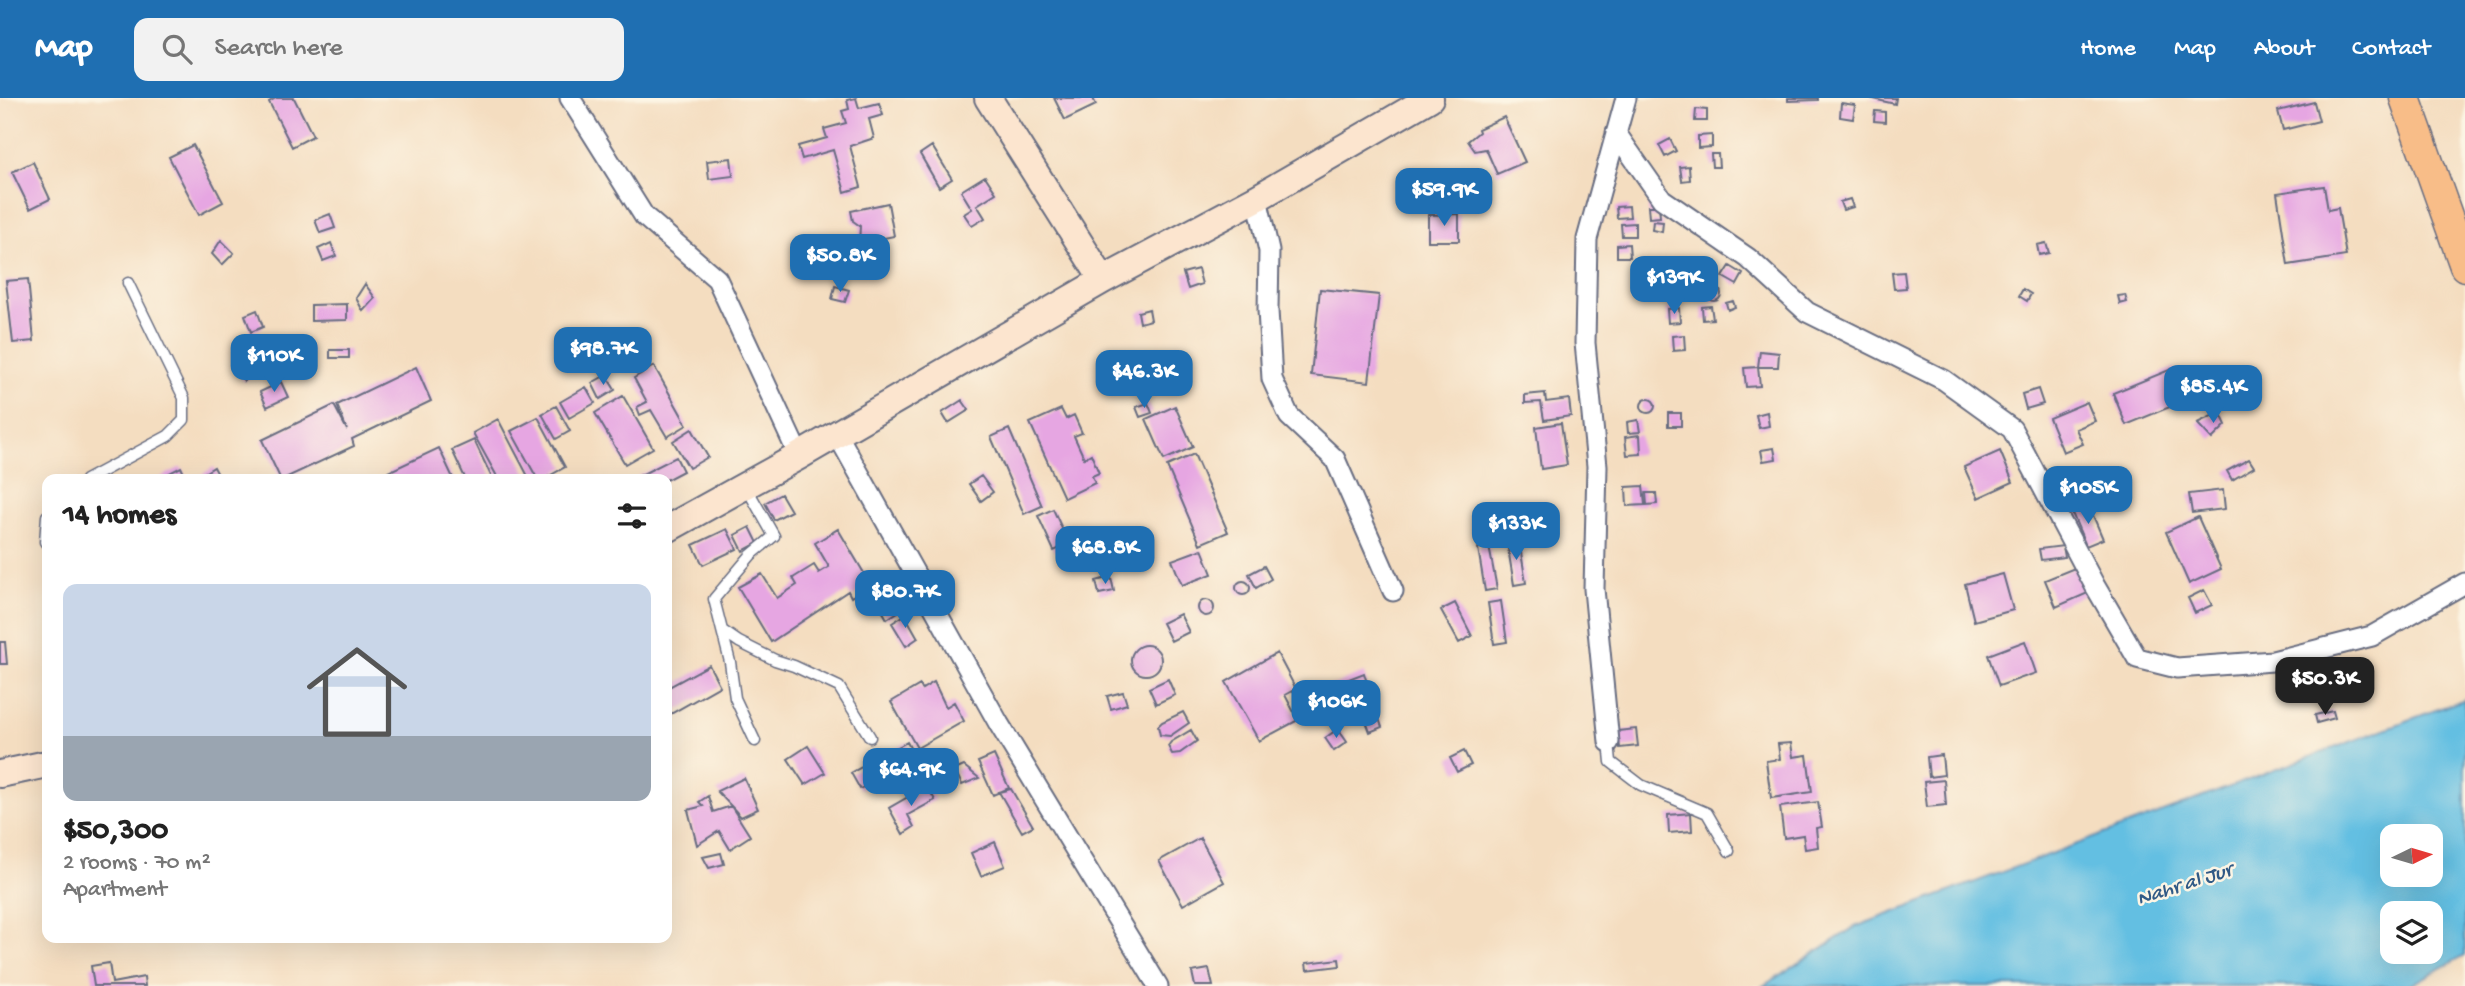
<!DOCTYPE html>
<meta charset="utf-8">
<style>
:root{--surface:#fff;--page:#f2f2f2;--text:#222;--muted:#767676;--accent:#1f6fb2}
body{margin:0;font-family:"Gochi Hand",sans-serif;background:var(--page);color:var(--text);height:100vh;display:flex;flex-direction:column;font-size:26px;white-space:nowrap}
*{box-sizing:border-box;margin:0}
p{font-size:23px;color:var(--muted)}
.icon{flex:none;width:38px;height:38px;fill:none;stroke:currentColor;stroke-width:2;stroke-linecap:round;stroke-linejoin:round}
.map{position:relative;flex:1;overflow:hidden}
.panel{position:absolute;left:42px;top:376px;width:630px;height:469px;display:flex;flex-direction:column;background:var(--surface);border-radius:14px;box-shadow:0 7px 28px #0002}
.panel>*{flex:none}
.needle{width:46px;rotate:85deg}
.tools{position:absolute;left:2380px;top:726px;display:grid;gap:14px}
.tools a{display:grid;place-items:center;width:63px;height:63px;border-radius:14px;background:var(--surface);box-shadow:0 7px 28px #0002;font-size:35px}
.price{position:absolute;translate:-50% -60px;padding:0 16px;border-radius:14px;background:var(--accent);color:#fff;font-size:23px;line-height:46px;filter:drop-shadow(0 2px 4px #0008)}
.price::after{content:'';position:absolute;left:50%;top:42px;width:21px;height:16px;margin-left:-10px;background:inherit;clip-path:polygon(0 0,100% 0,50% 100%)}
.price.selected{background:#222;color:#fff}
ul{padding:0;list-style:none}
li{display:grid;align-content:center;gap:14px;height:371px;padding:0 21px}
li span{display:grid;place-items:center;height:217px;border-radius:14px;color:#555}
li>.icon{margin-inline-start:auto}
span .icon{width:126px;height:126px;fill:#fffc;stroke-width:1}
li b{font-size:30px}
h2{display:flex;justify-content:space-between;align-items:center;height:84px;padding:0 21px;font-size:30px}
header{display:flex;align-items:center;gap:42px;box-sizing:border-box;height:98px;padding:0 35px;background:var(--accent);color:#fff}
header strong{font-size:33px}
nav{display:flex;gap:38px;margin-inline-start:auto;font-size:24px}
.search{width:490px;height:63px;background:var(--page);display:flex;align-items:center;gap:18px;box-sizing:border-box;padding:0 24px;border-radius:14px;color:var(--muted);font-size:26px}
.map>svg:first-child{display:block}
.water{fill:#64bfe2;stroke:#4077a0;stroke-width:2;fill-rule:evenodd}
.building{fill:#e6a6e2}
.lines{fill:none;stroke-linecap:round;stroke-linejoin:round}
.lane-casing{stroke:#676c80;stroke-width:13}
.street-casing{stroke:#676c80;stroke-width:23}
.secondary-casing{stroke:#676c80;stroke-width:30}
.primary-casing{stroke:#676c80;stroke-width:33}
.lane{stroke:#fff;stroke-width:10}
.street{stroke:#fff;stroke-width:19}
.secondary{stroke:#fce5cf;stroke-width:26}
.primary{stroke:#f8bd88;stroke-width:30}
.labels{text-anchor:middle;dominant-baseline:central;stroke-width:5;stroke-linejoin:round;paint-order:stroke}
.water-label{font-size:21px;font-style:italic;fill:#315a86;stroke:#fcf5e5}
</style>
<header>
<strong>Map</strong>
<div class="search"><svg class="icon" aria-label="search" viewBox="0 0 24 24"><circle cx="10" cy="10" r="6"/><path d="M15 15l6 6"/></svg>Search here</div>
<nav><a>Home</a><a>Map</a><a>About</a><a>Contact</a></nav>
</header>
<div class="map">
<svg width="2465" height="888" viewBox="0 0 2465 888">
<rect width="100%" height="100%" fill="#fcf5e5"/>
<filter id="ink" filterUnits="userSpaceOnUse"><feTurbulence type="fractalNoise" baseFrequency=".0143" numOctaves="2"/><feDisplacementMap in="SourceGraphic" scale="14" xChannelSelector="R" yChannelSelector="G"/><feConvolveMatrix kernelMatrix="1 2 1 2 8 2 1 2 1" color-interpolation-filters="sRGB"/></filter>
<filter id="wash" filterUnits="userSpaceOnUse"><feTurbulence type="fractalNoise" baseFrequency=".00686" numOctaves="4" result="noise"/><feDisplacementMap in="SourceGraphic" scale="28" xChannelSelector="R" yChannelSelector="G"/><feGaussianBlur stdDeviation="1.57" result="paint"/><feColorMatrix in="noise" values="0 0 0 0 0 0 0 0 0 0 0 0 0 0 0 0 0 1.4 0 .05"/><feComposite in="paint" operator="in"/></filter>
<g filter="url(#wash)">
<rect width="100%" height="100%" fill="#f4ddc0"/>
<!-- water -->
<path class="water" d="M2465,601V857L2409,888H1763L1855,829ZM2392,738H2431V777H2392ZM2392,816H2431V854H2392Z"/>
<g id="blocks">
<!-- building -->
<path class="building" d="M276,0H294L313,38L292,49L269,4Z
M856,0L859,10L879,5L883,17L869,21L874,40L850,48L861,89L845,94L833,52L802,61L798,48L827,40L824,31L846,25L842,13L849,11L847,2Z
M1054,0H1093L1096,7L1065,22Z
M1788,0H1818V2L1788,3Z
M1869,0H1896L1895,6Z
M2314,4L2319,23L2283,32L2278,13Z
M1841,5L1855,7L1853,21L1840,19Z
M1696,11L1707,12V23H1695Z
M1875,13L1885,14V24L1874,23Z
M1504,19L1525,64L1497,76L1486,51L1475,53L1468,43L1479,34L1478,31Z
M1712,37V49L1698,50V38Z
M1670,41L1676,53L1665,59L1659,47Z
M193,47L223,104L199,117L169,59Z
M932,48L952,81L939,89L920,56Z
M1711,56H1718L1719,69H1712Z
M731,60L733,78L709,81L707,63Z
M33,64L50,101L30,111L12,74Z
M1689,68L1690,82L1682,83L1680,69Z
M985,78L996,95L977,107L985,120L972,128L964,116L972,111L961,93Z
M2324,88L2328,112L2338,110L2346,158L2288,167L2277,95Z
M1850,101L1853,109L1843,112L1840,104Z
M888,105L894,138L859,145L860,128L853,123L851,113Z
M1629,108L1630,119L1617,120L1616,109Z
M1648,108H1659L1660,119L1649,120Z
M330,116L335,130L320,135L315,122Z
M1459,116V143H1428V117Z
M1653,123L1663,124L1662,134L1652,132Z
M1635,125V138H1622L1621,126Z
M221,142L234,155L222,167L212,156Z
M331,145L336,158L323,163L318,151Z
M2046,145L2049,155L2039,157L2037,147Z
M1629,146L1630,159H1617V147Z
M1730,168L1743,176L1737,187L1723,179Z
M1198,171L1202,186L1188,191L1183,175Z
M1904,174L1906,190L1894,191L1892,175Z
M1672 185a7 7 0 1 1 14 0a7 7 0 1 1-14 0Z
M28,181L34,243L13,245L6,183Z
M365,186L375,200L363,213L356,200Z
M835,188L849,192L845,204L832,201Z
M1707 196a7 7 0 1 1 14 0a7 7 0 1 1-14 0Z
M1320,191L1379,197L1369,284L1311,277Z
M2023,191L2031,196L2027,203L2019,198Z
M2125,197L2127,204L2120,206L2118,198Z
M1733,203L1735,209L1728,212L1726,205Z
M347,206V222L311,223V207Z
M1711,208L1713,221L1703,222L1702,209Z
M1679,210L1680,224L1668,225L1667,211Z
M1149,211L1151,222L1140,225L1138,214Z
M257,212L263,229L251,234L245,217Z
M1684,237L1685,252L1673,253L1672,238Z
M292,249H311V271H293Z
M330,252H349V260H330Z
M1760,253L1779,255L1778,269H1758L1760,288L1746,289L1744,270L1758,269Z
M252,260L261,271L244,283L236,271Z
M654,268L687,327L667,339L651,312L640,317L637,309L647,304L634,280Z
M416,269L431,303L352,341L354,348L281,382L262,342L334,307L347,332L337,307Z
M2174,270L2187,302L2126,327L2113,295Z
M606,277L615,292L600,301L592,285Z
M281,284L288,299L267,309L260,294Z
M586,289L595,305L569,320L560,304Z
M2038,291L2043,306L2026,311L2022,296Z
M1545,295L1546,304L1569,301L1571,318L1544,322L1541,304L1525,305V297Z
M623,298L653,350L625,366L595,315Z
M1641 308a7 7 0 1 1 14 0a7 7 0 1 1-14 0Z
M962,302L969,312L948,325L942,315Z
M2087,304L2095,323L2076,331L2083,346L2063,354L2049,320Z
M1148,305L1152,315L1140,319L1136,309Z
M556,308L570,333L556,341L542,316Z
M1175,308L1193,349L1164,362L1146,321Z
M1061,311L1066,321L1074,317L1082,335L1074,338L1084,360L1091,356L1099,375L1092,378L1095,385L1064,400L1030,325Z
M1767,314L1769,328L1759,330L1756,317Z
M2220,314L2226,327L2212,341L2197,325Z
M1668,315H1681V328H1668Z
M538,319L565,369L542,382H538L511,333Z
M498,321L530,382H499L473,335Z
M1638,322L1640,334L1628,335L1627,324Z
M1561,325L1567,367L1541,371L1536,329Z
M692,331L708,359L689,370L673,343Z
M1009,331L1042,408L1024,416L991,339Z
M1640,337L1641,356L1627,357L1625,339Z
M474,342L493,382H466L452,352Z
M439,350L454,382H391L388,374Z
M1774,350L1776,361L1763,363L1761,352Z
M2000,353L2013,384L1978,400L1964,369Z
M1194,356L1228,434L1200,446L1167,368Z
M676,359L683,373L666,382H631Z
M2249,361L2254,369L2232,382L2227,373Z
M181,369L187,382H156Z
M214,369L221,382H193Z
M981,378L993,394L981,403L969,386Z
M1643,388L1645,407L1627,408L1626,389Z
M2223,392L2225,411L2192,415L2189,396Z
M1646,395H1656L1657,406L1647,407Z
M781,396L791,413L774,422L765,405Z
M2089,408L2103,441L2086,448L2072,415Z
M1053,411L1069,446L1054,453L1038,418Z
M2198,419L2221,471L2189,486L2166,434Z
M750,429L758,445L743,453L735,437Z
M727,431L737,451L703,467L693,447Z
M838,431L871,487L851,499L848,493L771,544L738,489L762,476L777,500L797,487L793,480L814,467L819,475L829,469L815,445Z
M1519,442L1526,485L1514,487L1507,444Z
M1489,448L1497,491L1485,493L1478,450Z
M2063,448L2065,459L2041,462L2039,451Z
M1202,451L1212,476L1182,487L1172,462Z
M1264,468L1271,481L1256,490L1249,476Z
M2077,469L2088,495L2056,509L2045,482Z
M2003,476L2013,512L1974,523L1965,486Z
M1111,479L1114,493L1099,496L1096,483Z
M1236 490a7 7 0 1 1 14 0a7 7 0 1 1-14 0Z
M2204,492L2212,507L2195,515L2188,500Z
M893,498L901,512L887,521L879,507Z
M1198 510a8 8 0 1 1 16 0a8 8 0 1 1-16 0Z
M1501,503L1507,544L1494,546L1488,505Z
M1455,505L1472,538L1459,545L1441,512Z
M1180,516L1189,534L1171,543L1162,525Z
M905,517L918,540L906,548L892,525Z
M2025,543L2036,575L1999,588L1988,557Z
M0,544H5L7,566H0Z
M1131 562a15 15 0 1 1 30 0a15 15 0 1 1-30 0Z
M1277,555L1296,591L1285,597L1298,622L1259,643L1226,584Z
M709,567L720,588L667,618V590Z
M1364,575L1367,585L1331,599L1328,589Z
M1168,581L1175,597L1156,606L1149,590Z
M934,584L946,609L954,604L964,623L917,650L891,604L920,587L922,591Z
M2363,589L2364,599L2354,600L2353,590Z
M1123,594L1127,606L1111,611L1107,598Z
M1375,610L1382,629L1370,634L1363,615Z
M2333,613L2335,620L2317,625L2315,617Z
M1183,614L1189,625L1170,638L1160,637L1158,628L1162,624Z
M1338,631L1347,644L1334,653L1325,640Z
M1636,631L1638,648L1620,650L1618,633Z
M1191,632L1197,643L1180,655L1172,656L1168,648L1171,644Z
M907,644L915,659L860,691L851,675Z
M1791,645L1793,659L1807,657L1812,694L1771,700L1766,663L1780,661L1778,646Z
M808,648L825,675L805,687L788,661Z
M1464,653L1471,667L1457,674L1450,660Z
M994,657L1009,690L993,697L978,664Z
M1942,657L1944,677L1929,679L1927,659Z
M964,668L979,680L962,687L955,672Z
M744,680L758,711L741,719L731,708L750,738L730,751L719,733L697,747L688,712L703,708L699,704L708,698L713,714L731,708L717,693Z
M1944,682L1946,707L1927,709L1924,684Z
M927,688L935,702L908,717L914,729L903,736L889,710Z
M1011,691L1033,728L1022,734L999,694Z
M1818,704L1822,729L1816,730L1818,749L1805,751L1803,737L1784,740L1780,709Z
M1691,715L1692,733L1669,735L1668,717Z
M1200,740L1224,784L1183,807L1159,763Z
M995,744L1005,768L981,778L971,755Z
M721,755L724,766L709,770L703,759Z
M1339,861L1340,868L1307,872L1306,865Z
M109,865L112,885L144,879L145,888H94L91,868Z
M1209,871L1213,888H1195L1192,874Z"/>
</g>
</g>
<g filter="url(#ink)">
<use href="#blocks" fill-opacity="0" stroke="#676c80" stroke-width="2"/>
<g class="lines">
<defs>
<path id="lane" d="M86,382L168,338L184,322V300L128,185
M745,387L774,438L751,457L714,501L730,564L735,600L755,643
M47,418L45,444L47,446
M723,533L739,544L775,562L794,568L839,589L870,639
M1609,644L1611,664L1641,687L1707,715L1729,753"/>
<path id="street" d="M570,0L644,118L717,181L799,358
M1616,35L1662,101L1748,160L1807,214L1944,282L2012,331L2095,488L2137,560L2177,570L2273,563L2372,538L2465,485
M1257,100L1269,153L1268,212L1272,281L1289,318L1335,361L1393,493
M837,336L999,626L1158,888
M1609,644L1594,491L1597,368L1585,245L1587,141L1626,0"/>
<path id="secondary" d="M988,0L1103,182
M667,431L799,358L1103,182L1257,100L1430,0
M0,676L47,666"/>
<path id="primary" d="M2405,0L2465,168"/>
</defs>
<!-- lane casing -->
<use href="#lane" class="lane-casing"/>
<!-- street casing -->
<use href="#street" class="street-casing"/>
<!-- secondary casing -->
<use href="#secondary" class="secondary-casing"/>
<!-- primary casing -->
<use href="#primary" class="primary-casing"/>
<!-- lane -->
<use href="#lane" class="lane"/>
<!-- street -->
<use href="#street" class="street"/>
<!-- secondary -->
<use href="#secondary" class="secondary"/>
<!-- primary -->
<use href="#primary" class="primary"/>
</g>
</g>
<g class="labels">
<!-- water labels -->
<g class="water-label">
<text transform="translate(2185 788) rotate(-18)">Nahr al Jur</text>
</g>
</g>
</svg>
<div class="tools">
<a><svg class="needle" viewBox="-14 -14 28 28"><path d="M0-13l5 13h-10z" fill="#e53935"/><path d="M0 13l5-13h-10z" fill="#767676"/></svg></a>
<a><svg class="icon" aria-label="layers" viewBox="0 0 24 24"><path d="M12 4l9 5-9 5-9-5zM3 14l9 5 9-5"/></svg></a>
</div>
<b class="price" style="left:1444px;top:130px">$59.9K</b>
<b class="price" style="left:840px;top:196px">$50.8K</b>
<b class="price" style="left:1674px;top:218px">$139K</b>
<b class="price" style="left:603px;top:289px">$98.7K</b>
<b class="price" style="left:274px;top:296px">$110K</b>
<b class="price" style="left:1144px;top:312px">$46.3K</b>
<b class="price" style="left:2213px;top:327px">$85.4K</b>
<b class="price" style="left:2088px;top:428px">$105K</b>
<b class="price" style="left:1516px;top:464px">$133K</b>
<b class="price" style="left:1105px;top:488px">$68.8K</b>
<b class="price" style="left:905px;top:532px">$80.7K</b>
<b class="price selected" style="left:2325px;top:619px">$50.3K</b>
<b class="price" style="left:1336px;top:642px">$106K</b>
<b class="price" style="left:911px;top:710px">$64.9K</b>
<section class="panel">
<h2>14 homes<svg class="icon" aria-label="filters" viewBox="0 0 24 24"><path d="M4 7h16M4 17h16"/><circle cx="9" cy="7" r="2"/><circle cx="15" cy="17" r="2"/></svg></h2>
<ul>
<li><span style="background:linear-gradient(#c9d6e8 70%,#9aa5b1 0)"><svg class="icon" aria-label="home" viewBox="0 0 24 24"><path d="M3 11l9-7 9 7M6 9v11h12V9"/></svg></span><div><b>$50,300</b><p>2 rooms · 70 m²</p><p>Apartment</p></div></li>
</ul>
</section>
</div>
